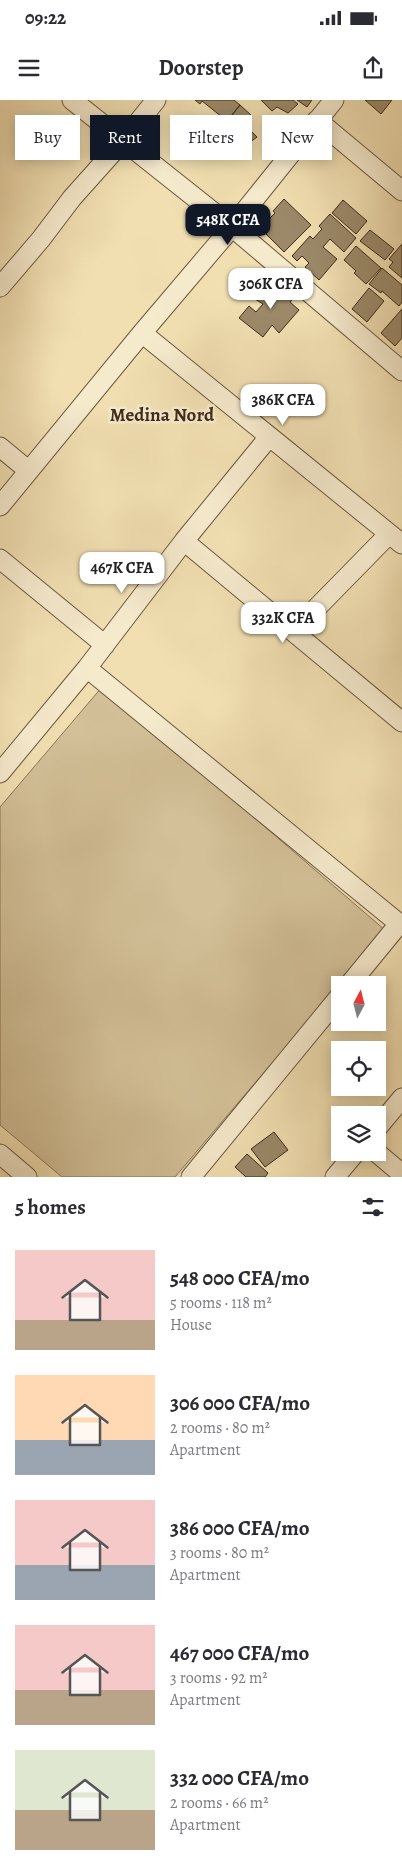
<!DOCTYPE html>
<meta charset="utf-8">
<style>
:root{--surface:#fff;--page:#f7f7f7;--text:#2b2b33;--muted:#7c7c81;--accent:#111827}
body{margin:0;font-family:Alegreya,serif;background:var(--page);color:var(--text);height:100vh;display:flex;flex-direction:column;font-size:19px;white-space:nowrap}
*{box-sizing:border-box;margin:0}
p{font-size:16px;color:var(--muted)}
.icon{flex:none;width:28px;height:28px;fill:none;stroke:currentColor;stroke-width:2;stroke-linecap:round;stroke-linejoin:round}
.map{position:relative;height:1077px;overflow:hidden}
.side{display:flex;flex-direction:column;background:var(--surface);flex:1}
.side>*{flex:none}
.banner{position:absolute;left:15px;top:15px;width:372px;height:45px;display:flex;gap:10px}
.needle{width:32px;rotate:7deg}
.buttons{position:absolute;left:331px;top:876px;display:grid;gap:10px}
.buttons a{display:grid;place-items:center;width:55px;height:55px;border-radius:0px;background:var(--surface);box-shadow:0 2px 12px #0003;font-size:25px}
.price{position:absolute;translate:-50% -42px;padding:0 11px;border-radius:10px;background:#fff;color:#222;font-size:16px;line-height:32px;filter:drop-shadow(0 1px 2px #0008)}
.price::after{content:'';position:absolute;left:50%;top:30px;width:15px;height:11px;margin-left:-8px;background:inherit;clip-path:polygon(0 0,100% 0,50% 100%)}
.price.on{background:var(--accent);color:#fff}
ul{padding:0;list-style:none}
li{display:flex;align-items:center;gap:15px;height:125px;padding:0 15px}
li span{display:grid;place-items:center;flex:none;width:140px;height:100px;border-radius:0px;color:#555}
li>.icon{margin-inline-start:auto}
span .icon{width:60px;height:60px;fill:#fffc;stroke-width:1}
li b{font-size:21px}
h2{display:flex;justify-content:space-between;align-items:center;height:60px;padding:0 15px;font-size:21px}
.tag{padding:0 18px;border-radius:0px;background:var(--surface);box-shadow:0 2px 12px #0003;font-size:18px;line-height:45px}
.tag.on{background:var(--accent);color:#fff}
.status{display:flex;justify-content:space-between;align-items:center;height:35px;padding:0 25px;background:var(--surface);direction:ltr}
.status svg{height:14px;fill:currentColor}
header{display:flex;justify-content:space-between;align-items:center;height:65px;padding:0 15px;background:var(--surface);font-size:22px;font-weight:700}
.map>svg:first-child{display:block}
.green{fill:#d3c098;stroke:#887658}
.building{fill:#9b8969;stroke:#3e2b19}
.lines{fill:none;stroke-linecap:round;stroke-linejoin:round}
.minor-casing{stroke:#6b583f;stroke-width:21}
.minor{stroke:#f6eacd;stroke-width:19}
.labels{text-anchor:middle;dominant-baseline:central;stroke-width:5;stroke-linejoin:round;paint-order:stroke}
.district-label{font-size:19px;font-weight:bold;fill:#3e2b19;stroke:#f6eacd}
</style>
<div class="status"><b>09:22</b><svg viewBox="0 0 49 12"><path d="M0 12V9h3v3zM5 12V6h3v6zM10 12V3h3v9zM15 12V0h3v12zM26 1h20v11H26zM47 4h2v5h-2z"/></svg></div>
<header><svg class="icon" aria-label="menu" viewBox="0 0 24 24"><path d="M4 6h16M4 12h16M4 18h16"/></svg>Doorstep<svg class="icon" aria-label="share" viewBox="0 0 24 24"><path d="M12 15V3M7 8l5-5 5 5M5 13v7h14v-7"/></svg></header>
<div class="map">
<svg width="402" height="1077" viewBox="0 0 402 1077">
<rect width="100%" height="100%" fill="#f1dfb2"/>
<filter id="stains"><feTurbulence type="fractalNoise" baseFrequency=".004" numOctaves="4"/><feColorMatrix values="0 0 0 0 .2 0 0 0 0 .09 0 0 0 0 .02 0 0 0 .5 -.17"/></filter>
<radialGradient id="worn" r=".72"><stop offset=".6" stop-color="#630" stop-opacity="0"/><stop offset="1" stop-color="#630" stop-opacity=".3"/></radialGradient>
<!-- green -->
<path class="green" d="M102,587L385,830L175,1077H62L0,1025V707Z"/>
<!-- building -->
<path class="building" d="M195,0H234L240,5L227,21L202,1L200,4Z
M261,0H293L298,4L288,13L277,7L272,11Z
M297,0H312L307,7Z
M365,0H392L381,14Z
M240,5L252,16L246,26L257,37L246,45L238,37L230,46L217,34Z
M284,99L311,125L284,152L262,130L263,123L262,122L268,115L270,118L275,113L273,111Z
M343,100L367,121L356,134L332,113Z
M330,114L356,138L344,152L330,139L323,147L337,159L319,180L305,167L309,163L302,156L297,161L292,156L310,136L313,139L322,129L319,126Z
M370,130L394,149L385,160L360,141Z
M402,144V178L389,167L393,162L389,159Z
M356,146L381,168L366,184L354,173L356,171L344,160Z
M382,168L402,185V202L399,206L382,191L381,193L369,184Z
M274,175L280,180L271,191L278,197L287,186L297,194L290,202L299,210L279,233L272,225L263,237L239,218L249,206L256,212L263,204L255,199Z
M369,188L384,201L367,222L352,209Z
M402,209V238L395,246L381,233Z
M274,1032L288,1050L265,1067L251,1049Z
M247,1054L268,1073L265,1077H246L235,1067Z"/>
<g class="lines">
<defs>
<path id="minor" d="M72,0L232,127L402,271
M317,20L402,91
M0,187L41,139L72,98L123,41L156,0
M142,233L402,444
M0,347L29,371
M0,406L142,233L232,127L334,0
M184,441L402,622
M0,459L105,545
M294,531L389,434
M87,568L402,826
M0,673L87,568L184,441L269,337
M349,885L399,824
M378,1027L402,998
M376,1052L402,1074
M0,1054L27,1077
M191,1077L340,896
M335,1077L356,1052"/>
</defs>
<!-- minor casing -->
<use href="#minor" class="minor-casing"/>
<!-- minor -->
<use href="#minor" class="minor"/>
</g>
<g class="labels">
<!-- district labels -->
<g class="district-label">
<text x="162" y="315">Medina Nord</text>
</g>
</g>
<rect width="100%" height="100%" filter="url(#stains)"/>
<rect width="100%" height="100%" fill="url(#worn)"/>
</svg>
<div class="buttons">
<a><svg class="needle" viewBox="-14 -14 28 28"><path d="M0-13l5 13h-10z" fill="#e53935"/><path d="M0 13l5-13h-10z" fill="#7c7c81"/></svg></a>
<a><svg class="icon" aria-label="locate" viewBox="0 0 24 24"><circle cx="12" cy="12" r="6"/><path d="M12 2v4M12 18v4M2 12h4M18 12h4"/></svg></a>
<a><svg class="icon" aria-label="layers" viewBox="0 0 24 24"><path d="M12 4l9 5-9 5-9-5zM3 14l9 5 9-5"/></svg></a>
</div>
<b class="price on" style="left:228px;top:146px">548K CFA</b>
<b class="price" style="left:271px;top:210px">306K CFA</b>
<b class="price" style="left:283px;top:326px">386K CFA</b>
<b class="price" style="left:122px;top:494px">467K CFA</b>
<b class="price" style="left:283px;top:544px">332K CFA</b>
<div class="banner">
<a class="tag">Buy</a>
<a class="tag on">Rent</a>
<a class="tag">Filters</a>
<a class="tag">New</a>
</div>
</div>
<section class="side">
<h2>5 homes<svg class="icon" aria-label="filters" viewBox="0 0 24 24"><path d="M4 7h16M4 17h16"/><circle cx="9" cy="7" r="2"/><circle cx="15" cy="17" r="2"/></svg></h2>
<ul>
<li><span style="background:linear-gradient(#f6c9c9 70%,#b9a48a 0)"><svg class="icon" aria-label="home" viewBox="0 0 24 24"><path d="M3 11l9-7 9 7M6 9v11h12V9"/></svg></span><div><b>548 000 CFA/mo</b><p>5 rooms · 118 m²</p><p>House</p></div></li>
<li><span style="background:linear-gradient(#ffd9b3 65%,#9aa5b1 0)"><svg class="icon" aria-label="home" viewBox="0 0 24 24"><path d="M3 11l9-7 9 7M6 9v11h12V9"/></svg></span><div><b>306 000 CFA/mo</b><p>2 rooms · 80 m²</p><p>Apartment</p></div></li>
<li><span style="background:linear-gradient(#f6c9c9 65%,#9aa5b1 0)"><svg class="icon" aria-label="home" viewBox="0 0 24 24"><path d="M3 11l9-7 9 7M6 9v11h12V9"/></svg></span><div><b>386 000 CFA/mo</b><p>3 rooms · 80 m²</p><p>Apartment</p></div></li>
<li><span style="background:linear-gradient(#f6c9c9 65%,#b9a48a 0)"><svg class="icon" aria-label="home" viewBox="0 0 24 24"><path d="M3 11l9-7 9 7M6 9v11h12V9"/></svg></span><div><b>467 000 CFA/mo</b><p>3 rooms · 92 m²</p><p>Apartment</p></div></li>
<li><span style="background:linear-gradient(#dfe7d0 60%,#b9a48a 0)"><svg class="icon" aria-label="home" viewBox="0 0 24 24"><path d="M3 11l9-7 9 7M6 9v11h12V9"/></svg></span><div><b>332 000 CFA/mo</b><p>2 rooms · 66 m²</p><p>Apartment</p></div></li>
</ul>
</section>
